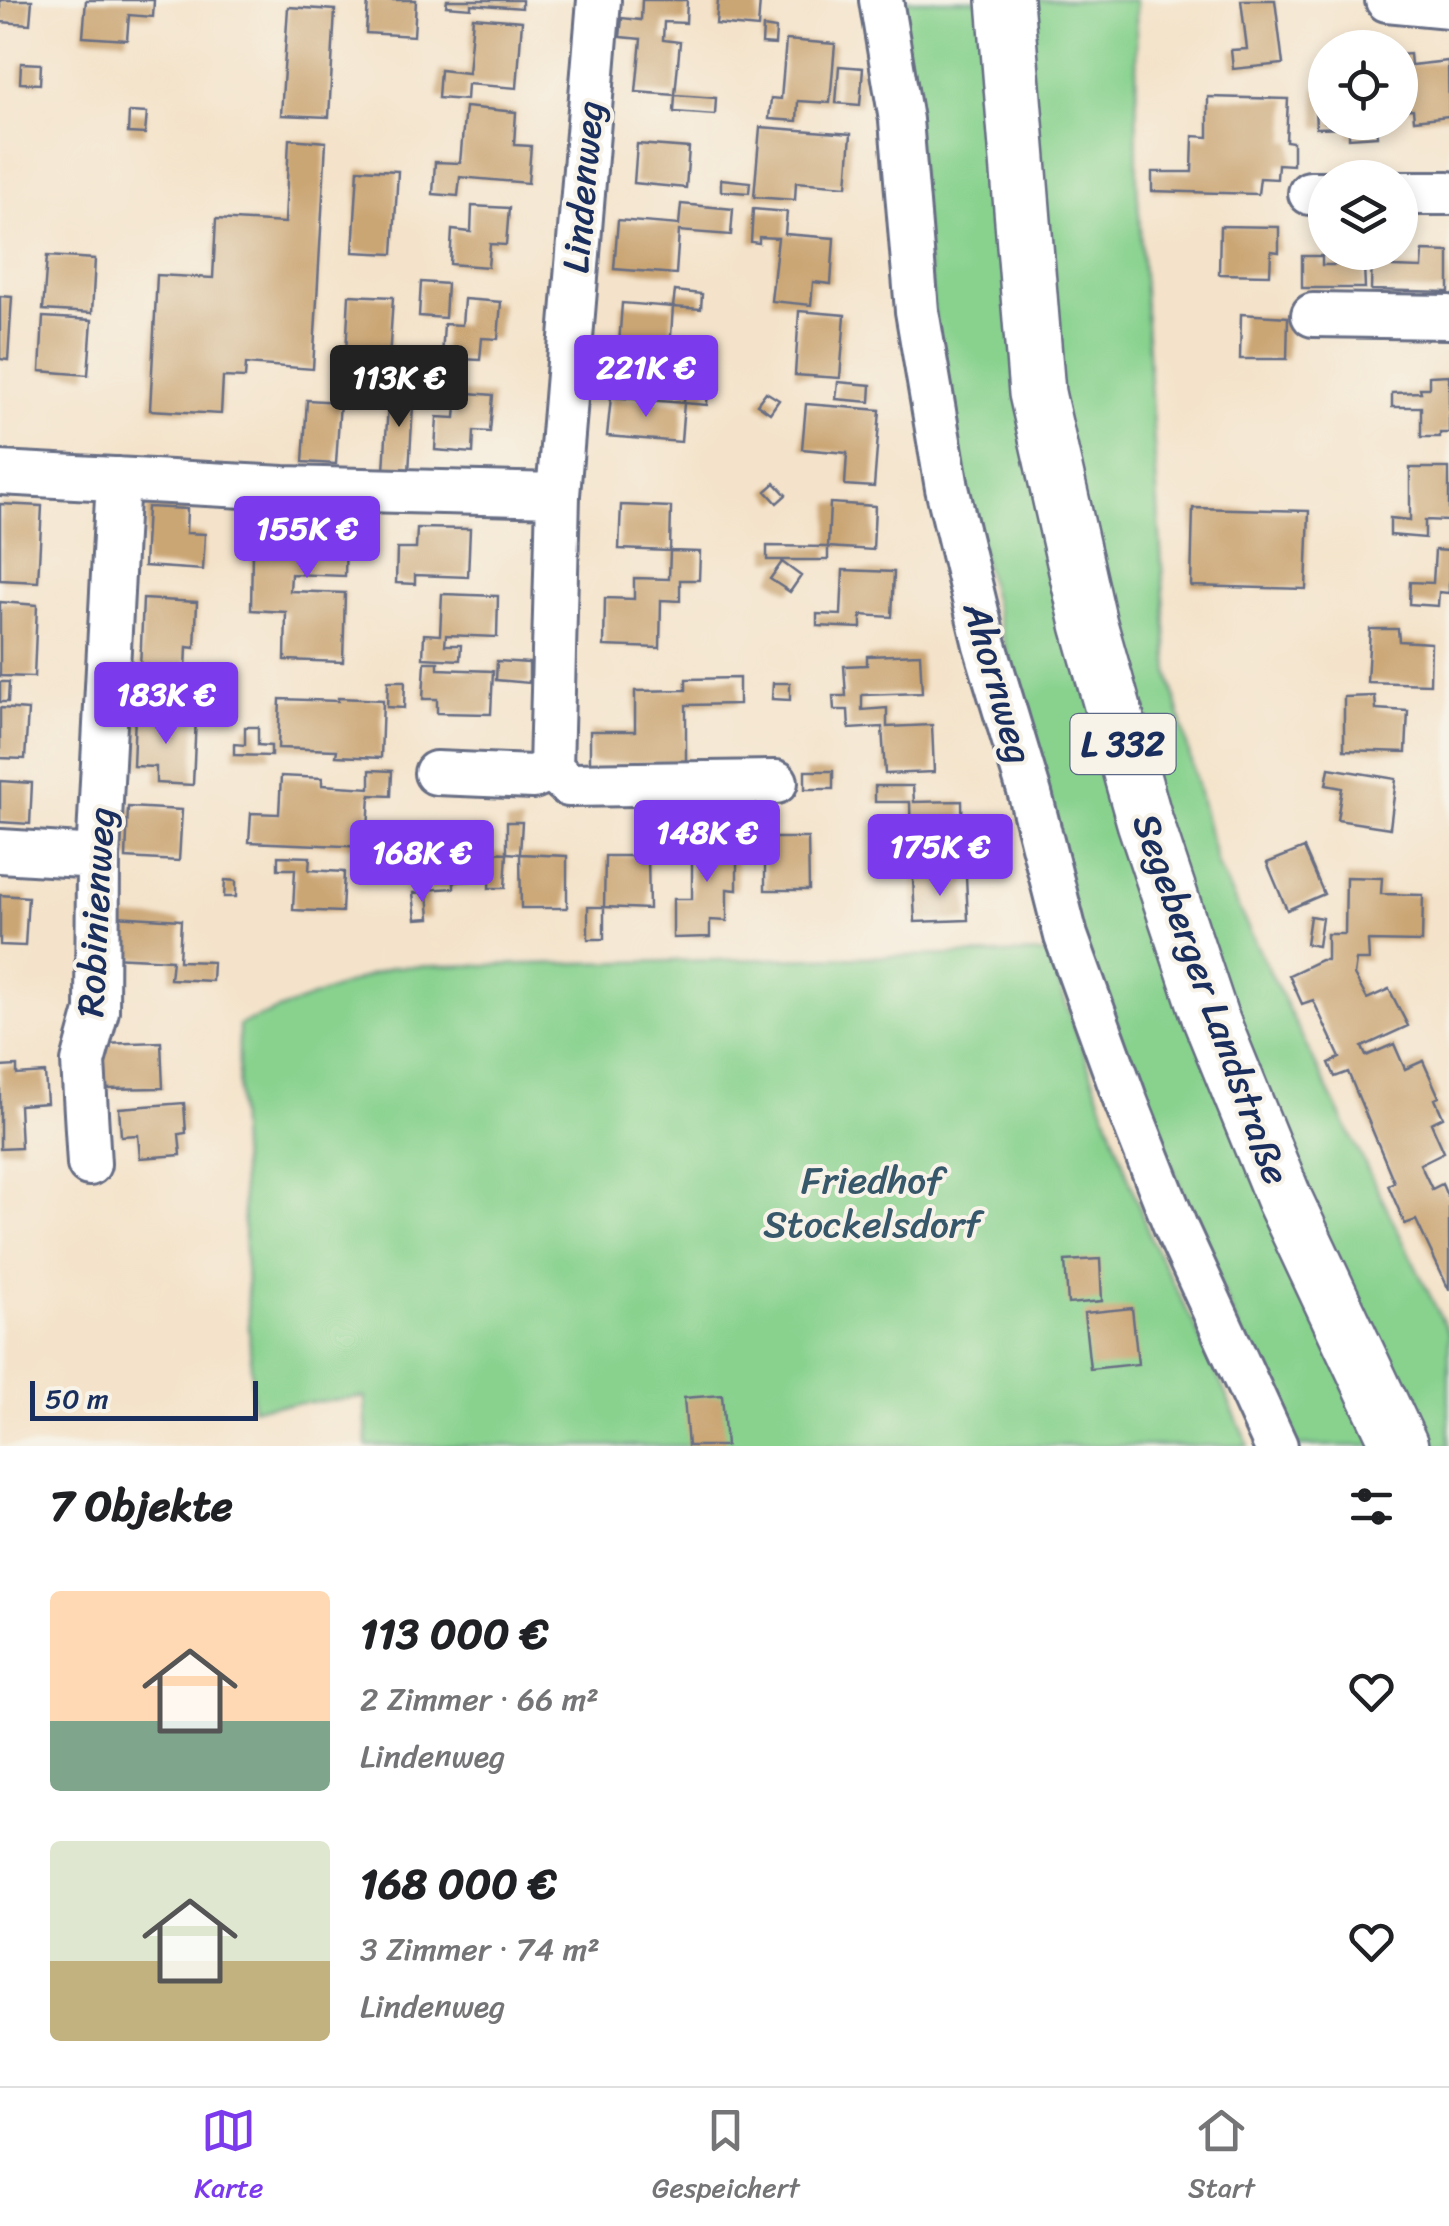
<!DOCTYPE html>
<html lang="de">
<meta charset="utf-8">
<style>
:root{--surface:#fff;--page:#f6f6f6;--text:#202124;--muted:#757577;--line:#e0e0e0;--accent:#7c3aed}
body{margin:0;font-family:Sriracha,sans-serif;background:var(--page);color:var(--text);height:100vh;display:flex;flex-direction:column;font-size:38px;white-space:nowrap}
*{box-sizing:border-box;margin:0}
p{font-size:32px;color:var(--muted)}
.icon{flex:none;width:55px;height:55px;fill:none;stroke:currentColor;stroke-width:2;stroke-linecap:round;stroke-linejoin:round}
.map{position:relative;height:1446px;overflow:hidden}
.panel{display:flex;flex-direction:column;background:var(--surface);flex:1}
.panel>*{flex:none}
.fabs{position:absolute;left:1308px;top:30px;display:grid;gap:20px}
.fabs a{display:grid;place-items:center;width:110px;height:110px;border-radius:50%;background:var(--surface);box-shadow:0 5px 15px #0003;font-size:50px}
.scale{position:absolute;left:30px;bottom:25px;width:228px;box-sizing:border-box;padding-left:10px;border:5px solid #1b2f5e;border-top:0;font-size:28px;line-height:35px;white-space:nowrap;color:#1b2f5e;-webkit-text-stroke:8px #f7f3e8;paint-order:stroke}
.price{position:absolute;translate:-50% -85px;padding:0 22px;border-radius:10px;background:var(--accent);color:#fff;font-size:32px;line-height:65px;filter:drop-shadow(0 2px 5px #0008)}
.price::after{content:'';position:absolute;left:50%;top:60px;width:30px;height:22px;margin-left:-15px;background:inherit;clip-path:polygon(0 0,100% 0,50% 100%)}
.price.on{background:#222;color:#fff}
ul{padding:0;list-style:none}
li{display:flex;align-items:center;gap:30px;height:250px;padding:0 50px}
li span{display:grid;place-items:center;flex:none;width:280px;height:200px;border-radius:10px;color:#555}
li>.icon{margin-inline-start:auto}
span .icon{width:120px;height:120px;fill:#fffc;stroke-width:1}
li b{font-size:42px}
h2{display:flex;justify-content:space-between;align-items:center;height:120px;padding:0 50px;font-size:42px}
.tab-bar{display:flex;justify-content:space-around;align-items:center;height:140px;border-top:2px solid var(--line);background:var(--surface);font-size:28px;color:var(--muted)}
.tab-bar a{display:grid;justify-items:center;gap:5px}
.tab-bar .on{color:var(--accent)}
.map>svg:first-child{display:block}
.green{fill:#88d28e;stroke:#528076;stroke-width:2.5}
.building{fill:#cba675}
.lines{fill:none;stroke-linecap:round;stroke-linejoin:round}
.minor-casing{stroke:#676e84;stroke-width:48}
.major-casing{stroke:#676e84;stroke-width:60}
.minor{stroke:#fff;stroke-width:42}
.major{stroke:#fff;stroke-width:55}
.labels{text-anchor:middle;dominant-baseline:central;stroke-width:8;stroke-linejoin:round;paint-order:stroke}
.shield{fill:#f7f3e8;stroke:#5d6a87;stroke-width:2.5}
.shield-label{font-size:35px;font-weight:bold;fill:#1b2f5e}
.street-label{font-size:38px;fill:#1b2f5e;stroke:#f7f3e8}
.park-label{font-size:38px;fill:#36586a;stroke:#f7f3e8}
</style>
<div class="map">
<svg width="1449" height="1446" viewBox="0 0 1449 1446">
<rect width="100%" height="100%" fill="#f7f3e8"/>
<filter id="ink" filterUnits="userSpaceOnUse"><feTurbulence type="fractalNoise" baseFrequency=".01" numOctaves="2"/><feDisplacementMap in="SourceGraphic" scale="20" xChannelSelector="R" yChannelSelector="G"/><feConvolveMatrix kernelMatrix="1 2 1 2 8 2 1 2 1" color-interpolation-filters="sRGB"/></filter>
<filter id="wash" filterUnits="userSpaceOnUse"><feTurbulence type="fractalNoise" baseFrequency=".0048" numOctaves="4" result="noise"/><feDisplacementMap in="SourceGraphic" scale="40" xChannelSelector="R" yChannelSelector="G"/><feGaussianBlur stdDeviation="2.25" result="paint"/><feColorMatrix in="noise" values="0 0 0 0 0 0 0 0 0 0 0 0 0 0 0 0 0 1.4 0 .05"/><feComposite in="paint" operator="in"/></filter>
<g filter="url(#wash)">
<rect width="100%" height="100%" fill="#f4e3ca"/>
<!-- green -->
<path class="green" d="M903,0H1136L1137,183L1169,673L1217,865L1449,1334V1446H1286L1076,933L962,474L932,304L907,67Z
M1048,953L1151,1240L1194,1324L1249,1446H367L365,1397L253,1408L238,1110L239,1025L391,967Z"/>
<g id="blocks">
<!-- building -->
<path class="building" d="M0,0H32L30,24L0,22Z
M86,0H154L153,17L129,15L127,40L83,37Z
M368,0H416L414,36L366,33Z
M447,0H522V8L471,4V8L446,6Z
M642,0H687L686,23L664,22L663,40L680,42L675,95L636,92L641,39L620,37L622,18L641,20Z
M718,0H760L758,28L716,24Z
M1241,0H1275L1283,64L1233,69L1231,50L1247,49Z
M288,7L335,10L329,117L281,115Z
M473,17L522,21L517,88L467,84L466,100L438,98L440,70L468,73Z
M763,27L776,29L775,45L762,44Z
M786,40L835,44L830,103L798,101L797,121L769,119L771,98L781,99Z
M1410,54L1411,65L1448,61L1449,116L1414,120L1413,109L1400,110V55Z
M21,63L41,64L40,84L20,83Z
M839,66L863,68L860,105L836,103Z
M1314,87H1325V122H1376L1377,136L1349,138V127L1316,128Z
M675,95L716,98L715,115L674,112Z
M1208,97L1288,99L1286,141L1293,142V165L1278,164L1277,179L1260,178L1258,194L1152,191V172H1192L1193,136L1208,137Z
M465,107L516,112L514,145L531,146L528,183L460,177L458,196L433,194L435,162L460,163Z
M129,112L147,113L145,134L128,133Z
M760,127L851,134L847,186L796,182L795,200L754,197Z
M289,139L326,142L313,369L246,364L245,378L223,377L221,414L150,410L157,275L213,278L216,219L285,223Z
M637,144L689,148L686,188L634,183Z
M358,169L398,171L393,254L353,252Z
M721,179L750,182L749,193L721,191Z
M681,204L733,209L731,235L679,231L676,274L614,269L618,220L679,225Z
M472,206L509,208L506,245L490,244L488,267L450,264L452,230L471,232Z
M753,209L787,212L785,234L834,238L831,284L813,282L811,305L771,301L778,238L759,237V243L751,242Z
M1220,226L1279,227V252L1271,251L1270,275L1219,274Z
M1423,251L1449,252V292L1371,290L1372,252H1394L1393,267L1422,268Z
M47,256L95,259L92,313L43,310Z
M1302,256H1322V265H1364L1365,288H1302Z
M421,282L447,284L445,318L419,316Z
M675,291L702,294L701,309L673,307L670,349L619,345L622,303L673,307Z
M349,295L393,297L388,376L345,373Z
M0,296L12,297L8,360L0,359Z
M464,299L501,302L498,339L482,338L480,360L442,358L444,324L462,325Z
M799,311L845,315L840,378L795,375Z
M1241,314L1288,317L1287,359H1240Z
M43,317L92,320L88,375L40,371Z
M1449,375V433H1440V437H1421V407H1392V393L1421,392L1420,388H1429V376Z
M838,382L871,385L870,402L836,399Z
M685,386L708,388L707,405L684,403Z
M389,387L414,389L409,472L384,471Z
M457,392L493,395L490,432L474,431L473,453L435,450L437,417L455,418Z
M766,392L779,400L770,413L757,404Z
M611,397L684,403L681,442L607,436Z
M307,400L340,402L336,464L303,462Z
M806,404L880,410L874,487L845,485L847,453L802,449Z
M1410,468H1449V521L1425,520V538L1390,535V518L1410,520Z
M775,483L786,495L777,503L766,491Z
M289,500L347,502L345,576L291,574L290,591L345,593L343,662L285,660L286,612L251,610L252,552L288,553Z
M830,503L875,506L873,550L828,547Z
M0,504L42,506L38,582L0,580Z
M621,505L671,507L670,551L619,549Z
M147,507L187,509L186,533L205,534L203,570L144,566Z
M1193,508L1309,511L1306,589L1191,586Z
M417,528L470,529L468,577L415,575V584L396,583L397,549H416Z
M767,546L828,547V560H767Z
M1435,550L1449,551V593L1439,592L1438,606L1409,604L1410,582L1433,583Z
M670,551L700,552L699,580H680V601L661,600L660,648L604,646L605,598L634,599V578L669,579Z
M782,562L801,576L790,592L770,579Z
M843,570L894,572L892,617L861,615V628L817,626V614L841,615Z
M442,594L498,596L497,637L446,635L445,645H461L460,660L423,658L424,634L440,635Z
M143,599L197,602L195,648L187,647L186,670L194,671L193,687L149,685L150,669L140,668Z
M0,602L37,605L34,677L0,676Z
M1370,629H1398L1399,641L1431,643L1430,684L1367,682Z
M920,654L922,693L862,695V710L887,708V727L932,725L934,772L885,774L882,727L849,729L848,710H834L833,696H846L844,666L867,665V656Z
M497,661L529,663V683L496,680Z
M425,662H438V669L493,671L491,714L437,713V699H423Z
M739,678V704L686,705V762L590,763V731H635V691L686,690V679Z
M388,681H405L404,708L387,707Z
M0,682H9L8,702H0Z
M773,683H790V700L772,699Z
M1375,696L1376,709L1408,711L1406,752L1344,750V697Z
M338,698L383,700L381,758L336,756L337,750L278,748L280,699L338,701Z
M0,708L28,710L25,759L0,758Z
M135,714L196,717L193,785L156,783V767L133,766Z
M245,727H258V745L271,746V756L234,755V744L245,745Z
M1329,768L1396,779L1390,828L1337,820L1342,788L1326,785Z
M370,770L392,771L391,796L370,795L367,847L249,842L251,813L279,814L281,776L322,778V785L370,788Z
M805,771H833V789H805Z
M0,781L32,783L30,824L0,822Z
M875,786H913L914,802L962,801L963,847L911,848L910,802H875Z
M128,807L182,810L179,861L126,858Z
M507,822H522L520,854L507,853Z
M480,829L485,880L454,882V888L424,890L420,841L450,838L449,832Z
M692,834H737V890L727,889V921L710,920V937L673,938V899H692Z
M765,838H808L809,890H765Z
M1304,848L1324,894L1287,910L1267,863Z
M491,852L507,853L505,888H489Z
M520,854L567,856V908H521Z
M278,856L310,857L309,870L344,872L342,912L293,910L295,869H278Z
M605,856H648L649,909L604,907Z
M966,876L968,920L915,922L913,878Z
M1346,877L1382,878L1381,894L1423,895L1422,942L1368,941L1369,960H1356L1354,975L1367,999L1389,989L1408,1026L1362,1047L1366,1056L1394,1044L1405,1069L1423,1061L1439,1097L1435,1099L1443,1117L1431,1123L1444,1152L1420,1164L1432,1189L1442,1184L1447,1196L1449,1195V1290L1416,1220L1405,1224L1388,1185L1394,1182L1348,1072L1335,1077L1329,1063L1340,1058L1313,1000L1302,1004L1289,975L1321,960H1327V934H1345Z
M225,880L236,881V897H224Z
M428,892L430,918L416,919L413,893Z
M0,895L28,897L25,946L0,945Z
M588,907H604V939H588Z
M114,916L181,920L179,961L213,962L212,981L170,979L172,960L111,957Z
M1310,916L1322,918L1318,946L1306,944Z
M161,1042L163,1088L102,1089L101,1044Z
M17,1066V1075L45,1073L47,1103L19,1105L21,1148L0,1149V1067Z
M184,1103L186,1133L179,1134L181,1155L140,1158L138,1135L121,1136L119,1108Z
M1100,1259L1102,1301L1068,1304L1065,1261Z
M1132,1308L1138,1364L1090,1369L1084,1313Z
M722,1395L726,1446H688L684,1398Z"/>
</g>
</g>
<g filter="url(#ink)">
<use href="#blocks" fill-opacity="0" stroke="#676e84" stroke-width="2.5"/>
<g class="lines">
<defs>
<path id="minor" d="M881,0L901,120L917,311L947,488L985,645L1030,794L1066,936L1125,1099L1176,1228L1276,1446
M1387,0L1449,6
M1310,193H1325
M1400,193H1449
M1313,315L1449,317
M0,473L284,488L558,495
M551,769L569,785L776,782
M436,773L533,777L551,769L558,495L599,0
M0,851L98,857
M89,1164L83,1062L97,1011L98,857L118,479"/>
<path id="major" d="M1005,0L1037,393L1089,624L1145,822L1210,1017L1284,1199L1400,1446"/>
</defs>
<!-- minor casing -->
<use href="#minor" class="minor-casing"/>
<!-- major casing -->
<use href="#major" class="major-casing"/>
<!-- minor -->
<use href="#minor" class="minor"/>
<!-- major -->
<use href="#major" class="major"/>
</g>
</g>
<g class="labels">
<!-- shield labels -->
<rect class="shield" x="1070.5" y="714" width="105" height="60" rx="8"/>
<g class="shield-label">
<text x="1123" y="744">L 332</text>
</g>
<!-- street labels -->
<g class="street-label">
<text transform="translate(583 187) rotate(-85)">Lindenweg</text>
<text transform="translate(998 683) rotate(74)">Ahornweg</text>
<text transform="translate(96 912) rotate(-87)">Robinienweg</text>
<text transform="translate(1211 999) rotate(70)">Segeberger Landstraße</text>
</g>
<!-- park labels -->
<g class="park-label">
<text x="872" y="1180">Friedhof<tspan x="872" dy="44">Stockelsdorf</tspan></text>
</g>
</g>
</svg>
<div class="fabs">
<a><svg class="icon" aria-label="locate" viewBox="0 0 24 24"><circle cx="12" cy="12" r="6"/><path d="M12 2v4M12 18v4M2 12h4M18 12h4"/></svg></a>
<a><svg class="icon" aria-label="layers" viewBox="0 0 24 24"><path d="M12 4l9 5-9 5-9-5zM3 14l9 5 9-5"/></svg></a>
</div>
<div class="scale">50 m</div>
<b class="price" style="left:646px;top:420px">221K €</b>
<b class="price on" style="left:399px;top:430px">113K €</b>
<b class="price" style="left:307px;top:581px">155K €</b>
<b class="price" style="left:166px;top:747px">183K €</b>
<b class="price" style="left:707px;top:885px">148K €</b>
<b class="price" style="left:940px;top:899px">175K €</b>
<b class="price" style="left:422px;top:905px">168K €</b>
</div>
<section class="panel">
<h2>7 Objekte<svg class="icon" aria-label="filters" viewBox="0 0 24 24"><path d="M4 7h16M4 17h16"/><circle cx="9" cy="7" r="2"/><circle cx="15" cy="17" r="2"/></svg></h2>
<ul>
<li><span style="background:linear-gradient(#ffd9b3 65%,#7fa58c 0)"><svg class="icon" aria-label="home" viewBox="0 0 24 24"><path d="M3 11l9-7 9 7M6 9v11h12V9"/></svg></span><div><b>113 000 €</b><p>2 Zimmer · 66 m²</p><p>Lindenweg</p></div><svg class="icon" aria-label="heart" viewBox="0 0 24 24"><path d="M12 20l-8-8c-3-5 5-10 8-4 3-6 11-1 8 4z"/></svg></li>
<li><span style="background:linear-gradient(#dfe7d0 60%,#c2b280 0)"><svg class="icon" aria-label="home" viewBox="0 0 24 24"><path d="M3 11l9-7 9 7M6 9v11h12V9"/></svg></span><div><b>168 000 €</b><p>3 Zimmer · 74 m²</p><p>Lindenweg</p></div><svg class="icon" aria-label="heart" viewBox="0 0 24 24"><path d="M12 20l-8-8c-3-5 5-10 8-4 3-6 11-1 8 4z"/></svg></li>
</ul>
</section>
<nav class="tab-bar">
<a class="on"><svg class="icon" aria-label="map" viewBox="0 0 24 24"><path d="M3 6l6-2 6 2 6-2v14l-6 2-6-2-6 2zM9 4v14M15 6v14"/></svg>Karte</a>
<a><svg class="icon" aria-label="saved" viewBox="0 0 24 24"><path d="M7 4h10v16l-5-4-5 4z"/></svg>Gespeichert</a>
<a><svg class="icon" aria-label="home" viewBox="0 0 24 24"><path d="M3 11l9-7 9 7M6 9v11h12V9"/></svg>Start</a>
</nav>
